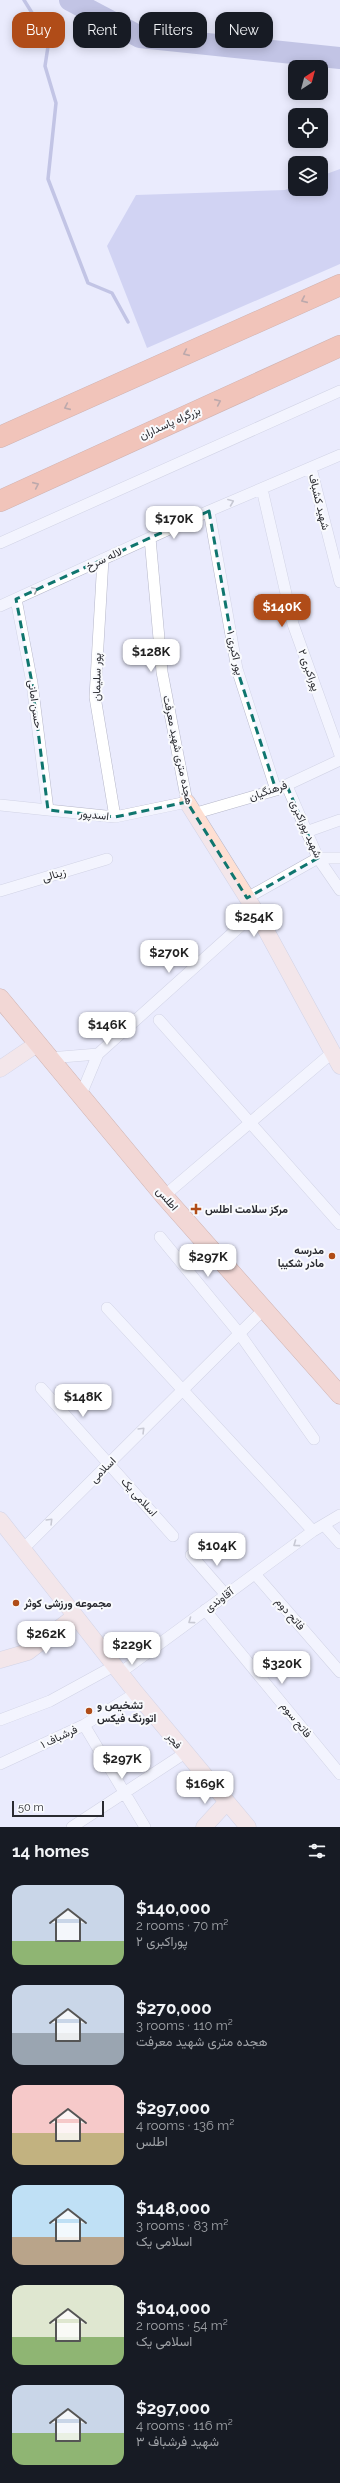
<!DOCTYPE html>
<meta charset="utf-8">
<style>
:root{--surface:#171b24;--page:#242831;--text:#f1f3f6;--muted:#9ea1a6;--accent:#b04c18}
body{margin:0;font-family:Raleway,Vazirmatn,sans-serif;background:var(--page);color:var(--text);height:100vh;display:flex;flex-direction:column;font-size:15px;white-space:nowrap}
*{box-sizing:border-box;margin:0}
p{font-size:13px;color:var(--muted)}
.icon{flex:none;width:22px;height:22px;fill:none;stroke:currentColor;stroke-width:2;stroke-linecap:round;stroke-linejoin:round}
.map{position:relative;height:1827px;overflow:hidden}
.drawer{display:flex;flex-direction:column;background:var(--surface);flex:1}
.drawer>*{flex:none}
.banner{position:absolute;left:12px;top:12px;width:316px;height:36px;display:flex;gap:8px}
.needle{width:26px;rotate:36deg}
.controls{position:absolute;left:288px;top:60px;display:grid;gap:8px}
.controls a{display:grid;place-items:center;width:40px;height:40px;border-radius:8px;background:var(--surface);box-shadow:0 2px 10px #0003;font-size:20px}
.scale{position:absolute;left:12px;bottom:10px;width:92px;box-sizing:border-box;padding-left:4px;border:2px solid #2a2b31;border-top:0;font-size:11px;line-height:14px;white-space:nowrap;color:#2a2b31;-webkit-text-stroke:3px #f9fafd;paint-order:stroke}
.price{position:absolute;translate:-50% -34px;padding:0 9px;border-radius:8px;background:#fff;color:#222;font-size:13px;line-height:26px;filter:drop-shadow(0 1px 2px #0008)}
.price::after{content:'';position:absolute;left:50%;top:24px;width:12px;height:9px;margin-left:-6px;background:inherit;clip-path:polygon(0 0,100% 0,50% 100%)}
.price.selected{background:var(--accent);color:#fff}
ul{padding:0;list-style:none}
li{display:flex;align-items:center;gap:12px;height:100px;padding:0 12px}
li span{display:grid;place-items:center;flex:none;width:112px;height:80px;border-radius:12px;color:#555}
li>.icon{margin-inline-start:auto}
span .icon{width:48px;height:48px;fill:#fffc;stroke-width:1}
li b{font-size:17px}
h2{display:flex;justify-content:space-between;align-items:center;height:48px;padding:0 12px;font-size:17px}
.pill{padding:0 14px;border-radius:12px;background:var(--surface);box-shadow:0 2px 10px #0003;font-size:14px;line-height:36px}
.pill.selected{background:var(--accent);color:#fff}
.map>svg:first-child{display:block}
.green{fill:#b4b7e6}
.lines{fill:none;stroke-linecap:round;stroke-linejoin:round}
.stream{stroke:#9396c7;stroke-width:3.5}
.river{stroke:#9396c7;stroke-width:22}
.street-casing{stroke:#b6b7c9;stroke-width:12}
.secondary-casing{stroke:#b6b7c9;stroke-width:17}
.primary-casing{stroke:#b16f55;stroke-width:19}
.highway-casing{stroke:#b16f55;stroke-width:22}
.street{stroke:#fff;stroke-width:11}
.secondary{stroke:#fedfd2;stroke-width:16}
.primary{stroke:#fcbfa4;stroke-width:18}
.highway{stroke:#fa9468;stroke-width:21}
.oneway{stroke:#885a4a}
.oneway2{stroke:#9fa0a2}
.marked{fill:none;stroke:#0f766e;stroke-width:3;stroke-dasharray:8 5;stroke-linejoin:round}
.poi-dot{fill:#b04c18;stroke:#f9fafd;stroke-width:1.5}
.labels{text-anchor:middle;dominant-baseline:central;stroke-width:4;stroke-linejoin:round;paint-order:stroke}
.street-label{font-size:11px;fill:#2a2b31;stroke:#f9fafd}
.poi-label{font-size:11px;font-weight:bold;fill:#2a2b31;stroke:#f9fafd;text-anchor:start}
</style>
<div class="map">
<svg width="340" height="1827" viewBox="0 0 340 1827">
<rect width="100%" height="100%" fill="#eaebfd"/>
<!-- green -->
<path class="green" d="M340,169V264L147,348L107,246L136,195L285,190L295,186V189H321V176Z"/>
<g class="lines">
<!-- stream -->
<path class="stream" d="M24,0L49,40L45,66L56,103L48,179L88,283L112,293L128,322"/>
<!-- river -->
<path class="river" d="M70,0L140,37L340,58"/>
<defs>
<path id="street" d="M311,468L340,582
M262,489L293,624L340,755
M209,511L237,669L276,790
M0,543L340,391
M103,559L95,697L115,817
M16,599L32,683L48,810
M0,606L209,511L340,455
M287,786L318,858L340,890
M0,805L115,817L187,802L162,672L150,538
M193,814L276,790L340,760
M306,832L340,820
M0,891L107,859
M247,898L318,858H340
M159,1020L340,1224
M98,1054L256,912
M49,1058L98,1054L80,1097
M164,1196L333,1052
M160,1237L239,1333L314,1439
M107,1308L313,1531
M41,1388L173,1536
M324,1525L340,1543
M23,1549L263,1310
M191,1555L226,1595
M255,1574L340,1672
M205,1610L340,1774
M120,1673L313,1531L340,1515
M0,1720L50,1701L114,1666
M84,1725L145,1827
M0,1764L84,1725L136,1693
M72,1827L185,1753"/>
<path id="secondary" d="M187,802L256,912L340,1066
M0,1069L37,1044
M0,1520L136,1693L248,1827
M0,1660L28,1652L75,1616
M204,1827L226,1803"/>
<path id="primary" d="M0,998L164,1196L340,1395"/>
<path id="highway" d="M0,437L340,285
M0,501L340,346"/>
</defs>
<!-- street casing -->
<use href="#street" class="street-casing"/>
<!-- secondary casing -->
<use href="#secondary" class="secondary-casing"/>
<!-- primary casing -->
<use href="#primary" class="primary-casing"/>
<!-- highway casing -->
<use href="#highway" class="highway-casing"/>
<!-- street -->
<use href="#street" class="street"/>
<!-- secondary -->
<use href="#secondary" class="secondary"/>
<!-- primary -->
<use href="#primary" class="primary"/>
<!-- highway -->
<use href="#highway" class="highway"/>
</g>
<!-- one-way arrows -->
<defs><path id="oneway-chevron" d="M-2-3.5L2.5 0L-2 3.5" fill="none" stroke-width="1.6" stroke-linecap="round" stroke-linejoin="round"/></defs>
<g class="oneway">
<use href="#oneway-chevron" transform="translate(304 300) rotate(156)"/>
<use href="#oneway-chevron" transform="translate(186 353) rotate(156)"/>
<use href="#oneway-chevron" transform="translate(218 402) rotate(-24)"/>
<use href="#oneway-chevron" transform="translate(67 407) rotate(156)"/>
<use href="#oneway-chevron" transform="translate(36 485) rotate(-24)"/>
</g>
<g class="oneway2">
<use href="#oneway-chevron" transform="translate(231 502) rotate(-22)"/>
<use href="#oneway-chevron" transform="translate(35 590) rotate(-25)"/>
<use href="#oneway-chevron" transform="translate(142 1430) rotate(-45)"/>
<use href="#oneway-chevron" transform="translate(50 1521) rotate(-45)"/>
<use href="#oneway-chevron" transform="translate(296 1544) rotate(144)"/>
<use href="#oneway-chevron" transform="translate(191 1621) rotate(144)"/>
</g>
<!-- marked area -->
<path d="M0 0H340V1827H0ZM209,511L237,669L276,790L287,786L318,858L247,898L187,802L115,817L48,810L32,683L16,599Z" fill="#eaebfd" fill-opacity=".55" fill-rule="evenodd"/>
<path class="marked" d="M209,511L237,669L276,790L287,786L318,858L247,898L187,802L115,817L48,810L32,683L16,599Z"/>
<!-- markers -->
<g class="poi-dot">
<path d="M194 1203h4v4h4v4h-4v4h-4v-4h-4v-4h4z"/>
<circle cx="332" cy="1256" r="4"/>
<circle cx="16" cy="1603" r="4"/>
<circle cx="89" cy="1711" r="4"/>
</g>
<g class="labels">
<!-- street labels -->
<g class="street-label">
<text transform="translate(170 423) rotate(-24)">بزرگراه پاسداران</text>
<text transform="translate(319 502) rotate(76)">شهید کشباف</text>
<text transform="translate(104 559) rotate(-25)">لاله سرخ</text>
<text transform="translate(235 653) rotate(78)">پور اکبری ۱</text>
<text transform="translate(309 670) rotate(70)">پوراکبری ۲</text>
<text transform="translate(97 677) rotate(-89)">پور سلیمان</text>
<text transform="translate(35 704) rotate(82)">حسن امانی</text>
<text transform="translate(178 750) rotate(78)">هجده متری شهید معرفت</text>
<text transform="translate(268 791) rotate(-19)">فرهنگیان</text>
<text transform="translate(94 815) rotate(6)">اسدپور</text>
<text transform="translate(306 829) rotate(66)">شهید پوراکبری</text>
<text transform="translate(54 875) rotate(-17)">زینالی</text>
<text transform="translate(167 1199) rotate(49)">اطلس</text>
<text transform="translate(103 1470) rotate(-45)">اسلامی</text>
<text transform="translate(139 1497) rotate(48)">اسلامی یک</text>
<text transform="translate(219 1600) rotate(-36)">آقاوندی</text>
<text transform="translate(290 1614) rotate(49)">فاتح دوم</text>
<text transform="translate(296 1720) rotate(51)">فاتح سوم</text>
<text transform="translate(59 1737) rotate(-25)">فرشباف ۱</text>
<text transform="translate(174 1741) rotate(51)">فجر</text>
</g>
<!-- poi labels -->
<g class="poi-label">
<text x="205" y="1209">مرکز سلامت اطلس</text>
<text x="324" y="1250" text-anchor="end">مدرسه<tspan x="324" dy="13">مادر شکیبا</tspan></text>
<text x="24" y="1603">مجموعه ورزشی کوثر</text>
<text x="97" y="1705">تشخیص و<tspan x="97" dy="13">اتورنگ فیکس</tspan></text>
</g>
</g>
</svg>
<div class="controls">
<a><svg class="needle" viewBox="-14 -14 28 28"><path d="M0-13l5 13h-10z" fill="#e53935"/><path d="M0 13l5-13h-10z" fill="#9ea1a6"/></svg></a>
<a><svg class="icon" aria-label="locate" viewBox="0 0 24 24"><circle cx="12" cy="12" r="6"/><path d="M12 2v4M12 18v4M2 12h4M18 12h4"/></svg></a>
<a><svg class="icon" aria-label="layers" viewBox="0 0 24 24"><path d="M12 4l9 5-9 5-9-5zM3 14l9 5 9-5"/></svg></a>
</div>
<div class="scale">50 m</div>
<b class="price" style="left:174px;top:540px">$170K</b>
<b class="price selected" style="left:282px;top:628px">$140K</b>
<b class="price" style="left:151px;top:673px">$128K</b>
<b class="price" style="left:254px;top:938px">$254K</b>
<b class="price" style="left:169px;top:974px">$270K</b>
<b class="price" style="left:107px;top:1046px">$146K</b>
<b class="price" style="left:208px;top:1278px">$297K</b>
<b class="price" style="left:83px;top:1418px">$148K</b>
<b class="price" style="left:217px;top:1567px">$104K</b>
<b class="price" style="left:46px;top:1655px">$262K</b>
<b class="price" style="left:132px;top:1666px">$229K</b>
<b class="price" style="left:282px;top:1685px">$320K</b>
<b class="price" style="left:122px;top:1780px">$297K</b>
<b class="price" style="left:205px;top:1805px">$169K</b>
<div class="banner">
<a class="pill selected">Buy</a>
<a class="pill">Rent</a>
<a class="pill">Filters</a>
<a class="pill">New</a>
</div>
</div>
<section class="drawer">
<h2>14 homes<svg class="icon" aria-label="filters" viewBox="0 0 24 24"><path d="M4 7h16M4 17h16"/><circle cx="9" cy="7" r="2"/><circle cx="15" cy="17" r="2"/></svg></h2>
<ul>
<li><span style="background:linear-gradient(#c9d6e8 70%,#8fb573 0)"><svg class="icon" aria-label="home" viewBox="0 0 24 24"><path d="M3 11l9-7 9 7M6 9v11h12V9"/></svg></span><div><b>$140,000</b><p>2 rooms · 70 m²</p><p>پوراکبری ۲</p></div></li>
<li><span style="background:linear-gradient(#c9d6e8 60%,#9aa5b1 0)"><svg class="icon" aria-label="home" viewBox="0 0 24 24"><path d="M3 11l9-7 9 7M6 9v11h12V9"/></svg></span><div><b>$270,000</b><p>3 rooms · 110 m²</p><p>هجده متری شهید معرفت</p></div></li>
<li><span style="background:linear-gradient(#f6c9c9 60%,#c2b280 0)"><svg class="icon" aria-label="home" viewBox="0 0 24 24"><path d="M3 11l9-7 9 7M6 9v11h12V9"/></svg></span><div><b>$297,000</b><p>4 rooms · 136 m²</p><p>اطلس</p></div></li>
<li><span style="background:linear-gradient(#bfe0f5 65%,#b9a48a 0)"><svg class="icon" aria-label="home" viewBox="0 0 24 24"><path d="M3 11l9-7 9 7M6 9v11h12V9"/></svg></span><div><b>$148,000</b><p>3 rooms · 83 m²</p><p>اسلامی یک</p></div></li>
<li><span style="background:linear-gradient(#dfe7d0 65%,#8fb573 0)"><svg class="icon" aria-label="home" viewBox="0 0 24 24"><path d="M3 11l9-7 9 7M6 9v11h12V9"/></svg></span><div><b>$104,000</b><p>2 rooms · 54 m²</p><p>اسلامی یک</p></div></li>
<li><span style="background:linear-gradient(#c9d6e8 60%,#8fb573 0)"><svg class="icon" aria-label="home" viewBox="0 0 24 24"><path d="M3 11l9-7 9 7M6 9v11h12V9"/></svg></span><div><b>$297,000</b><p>4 rooms · 116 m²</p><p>شهید فرشباف ۳</p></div></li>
</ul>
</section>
